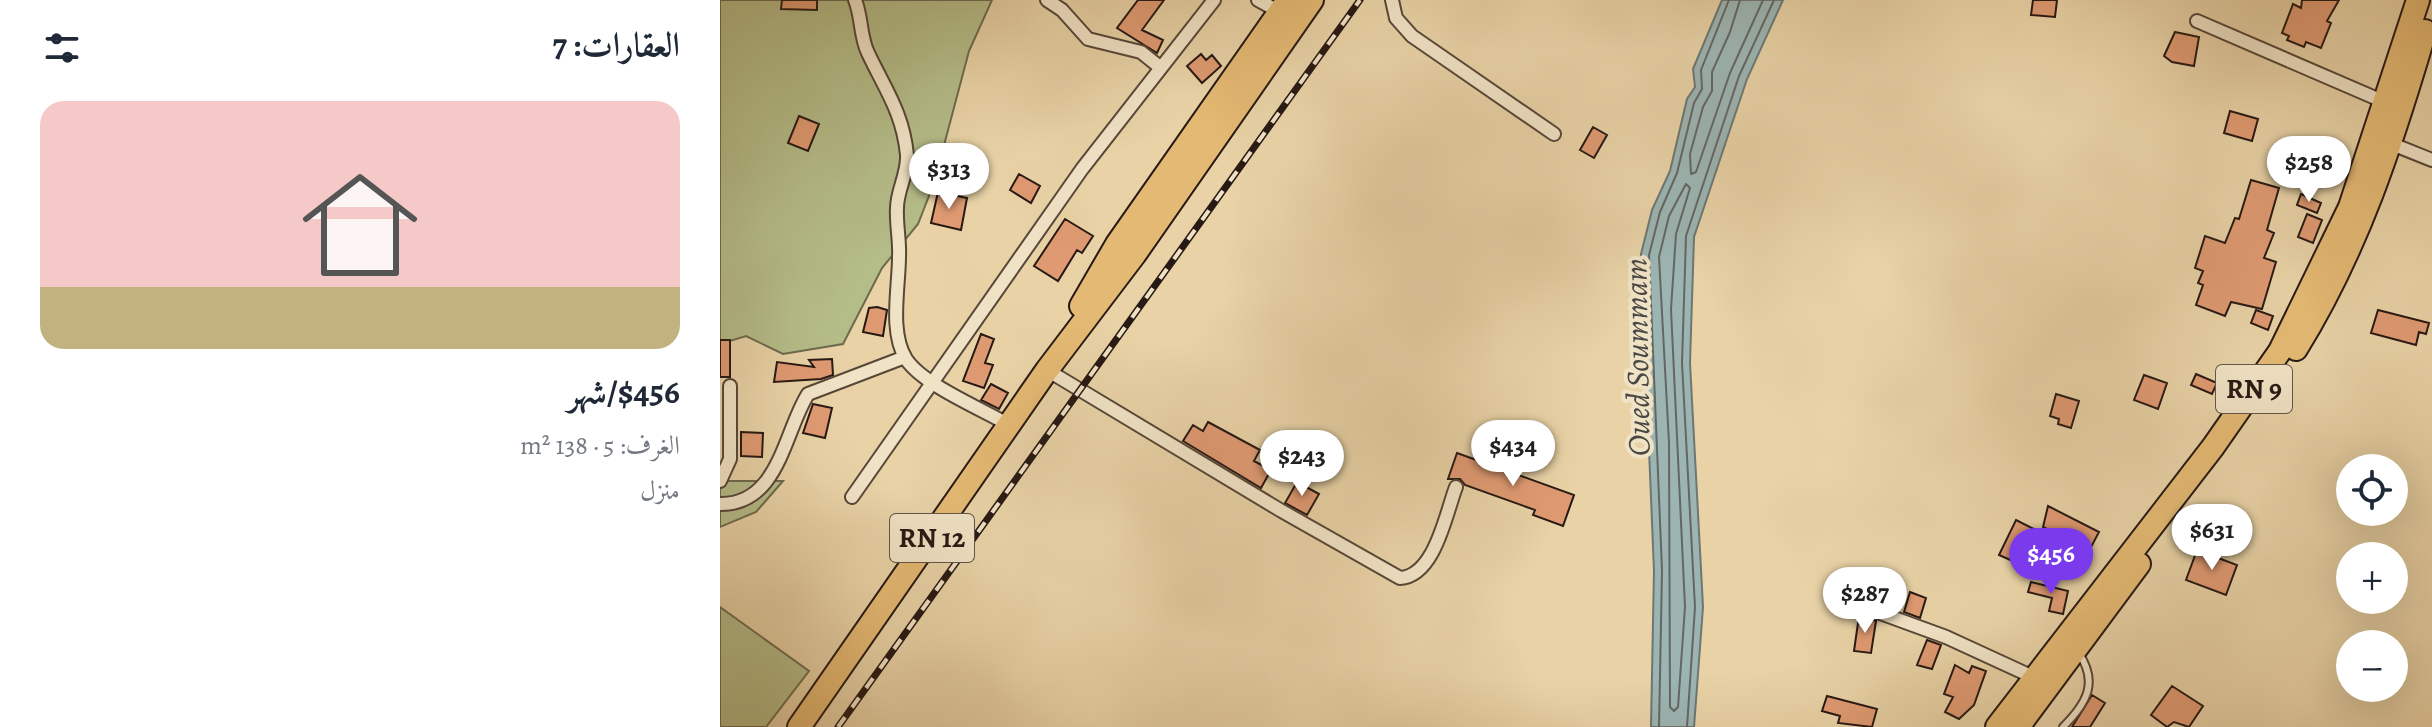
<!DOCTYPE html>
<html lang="ar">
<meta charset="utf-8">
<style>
:root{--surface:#fff;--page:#f2f2f3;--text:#1f2937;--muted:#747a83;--accent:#7c3aed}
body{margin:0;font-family:Alegreya,Amiri,serif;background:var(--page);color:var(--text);direction:rtl;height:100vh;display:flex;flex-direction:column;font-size:30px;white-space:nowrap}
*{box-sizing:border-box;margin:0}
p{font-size:26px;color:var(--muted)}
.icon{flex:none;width:44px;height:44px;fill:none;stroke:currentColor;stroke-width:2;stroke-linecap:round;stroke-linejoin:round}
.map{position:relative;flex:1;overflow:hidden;direction:ltr}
.details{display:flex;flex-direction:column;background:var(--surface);width:720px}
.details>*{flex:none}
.fabs{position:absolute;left:1616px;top:454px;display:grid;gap:16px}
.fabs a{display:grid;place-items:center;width:72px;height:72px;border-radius:50%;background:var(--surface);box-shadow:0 8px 32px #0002;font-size:40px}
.price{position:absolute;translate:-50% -68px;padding:0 18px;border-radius:28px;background:#fff;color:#222;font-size:26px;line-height:52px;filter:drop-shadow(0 2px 4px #0008)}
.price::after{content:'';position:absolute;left:50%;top:48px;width:24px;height:18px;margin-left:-12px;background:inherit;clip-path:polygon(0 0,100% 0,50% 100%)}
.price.selected{background:var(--accent);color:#fff}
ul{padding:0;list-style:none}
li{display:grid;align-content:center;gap:16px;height:424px;padding:0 40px}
li span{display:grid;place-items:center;height:248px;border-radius:24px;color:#555}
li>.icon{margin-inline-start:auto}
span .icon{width:144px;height:144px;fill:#fffc;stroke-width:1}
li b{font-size:34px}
h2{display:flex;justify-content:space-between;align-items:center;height:96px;padding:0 40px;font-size:34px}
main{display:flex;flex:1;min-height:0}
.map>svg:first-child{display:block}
.green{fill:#b4bc88;stroke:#6e6a4e;stroke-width:2}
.water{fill:#9cb5b3;stroke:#6d7773;stroke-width:2}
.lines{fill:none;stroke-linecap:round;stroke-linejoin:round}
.shore{stroke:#626764;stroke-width:2}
.building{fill:#df9a72;stroke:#271914;stroke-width:2}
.lane-casing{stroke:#574738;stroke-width:10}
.street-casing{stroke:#574738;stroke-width:16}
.highway-casing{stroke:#271914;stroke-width:26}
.lane{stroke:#f0e2c5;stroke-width:6}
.street{stroke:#f0e2c5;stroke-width:12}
.highway{stroke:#e4b973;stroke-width:22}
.rail-casing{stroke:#271914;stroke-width:7}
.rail{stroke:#f0e2c5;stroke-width:4;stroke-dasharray:12;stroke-linecap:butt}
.labels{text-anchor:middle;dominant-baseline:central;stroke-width:8;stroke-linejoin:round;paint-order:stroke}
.shield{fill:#f0e2c5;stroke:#635549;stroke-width:2}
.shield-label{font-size:28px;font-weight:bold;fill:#271914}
.water-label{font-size:32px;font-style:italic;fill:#4a4844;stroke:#f0e2c5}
</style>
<main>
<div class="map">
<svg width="1712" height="727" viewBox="0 0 1712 727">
<rect width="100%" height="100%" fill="#e8d2a6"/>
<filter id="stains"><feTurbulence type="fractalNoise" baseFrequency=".0025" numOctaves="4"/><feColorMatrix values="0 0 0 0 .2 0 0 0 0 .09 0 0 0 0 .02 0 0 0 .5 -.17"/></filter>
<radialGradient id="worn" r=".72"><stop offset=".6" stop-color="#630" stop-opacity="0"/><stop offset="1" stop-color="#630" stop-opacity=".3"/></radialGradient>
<!-- green -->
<path class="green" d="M0,0H272L249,51L214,183L198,224L162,268L123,344L63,354L26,336L0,344Z
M0,481H63L36,512L0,527Z
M0,607L89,671L46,727H0Z"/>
<!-- water -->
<path class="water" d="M1002,0H1063L1027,79L974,237L970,363L983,607L974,727H931L934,571L921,254L932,210L950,171L967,99L975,87L973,69Z"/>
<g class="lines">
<!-- shore -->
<path class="shore" d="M1020,0L1010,32L992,72V91L983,107L970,154L971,174L976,172L1010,73L1043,0
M966,184L970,188L956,234L951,309L965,607L958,707L954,711L950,707L949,443L939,257L949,216Z
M939,727L942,570L929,255L940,212L957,173L974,103L982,89L981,70L1009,0
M967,727L975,607L962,363L966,236L1019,76L1054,0"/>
</g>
<!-- building -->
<path class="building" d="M62,0H97V10L61,9Z
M418,0H444L422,30L443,40L437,53L397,28Z
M1313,0H1337L1335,17L1311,15Z
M1582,0H1619L1607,21L1611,23L1601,48L1586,42L1584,47L1567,40L1569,36L1562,33L1573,4L1581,8Z
M1455,32L1479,37L1474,66L1452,62L1444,56Z
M481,54L486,60L492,55L501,66L482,83L467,66Z
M1510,111L1538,119L1532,141L1504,133Z
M79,116L99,124L88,151L68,143Z
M873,127L887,135L874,158L860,150Z
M299,174L320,186L311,203L290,190Z
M1531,180L1559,188L1547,230L1554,233L1544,258L1556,262L1542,309L1511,302L1505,316L1476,305L1483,285L1478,283L1483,271L1475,268L1485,236L1505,243L1515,218L1519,219Z
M218,192L247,198L241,230L211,223Z
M1581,194L1601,203L1597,213L1577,205Z
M1587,214L1602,220L1593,243L1578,237Z
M345,219L373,236L362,253L357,250L338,281L314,266Z
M157,307L167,310L163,336L143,332L149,308Z
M1536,310L1553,316L1548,330L1531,323Z
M1658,310L1709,323L1706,334L1699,332L1696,345L1651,333Z
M261,334L274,339L265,363L273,365L264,388L243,381Z
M0,340H10V377H0Z
M112,359L113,375L101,379L54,382L57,362L94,367L89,360Z
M1476,374L1497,383L1492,394L1471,385Z
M1424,375L1447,383L1438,409L1414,400Z
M271,384L288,393L279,409L261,400Z
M1336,394L1359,401L1351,428L1338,424L1339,419L1330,416Z
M93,404L112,408L105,438L83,433Z
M488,422L540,450L534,461L551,470L541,488L463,441L473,425L483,431Z
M21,432L43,433L42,457L21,456Z
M737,453L854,495L843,526L813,515L815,510L745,485L740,479H728Z
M577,482L599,494L587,515L565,503Z
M1328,506L1379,532L1369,551L1363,548L1361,557L1337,551L1341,536L1323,527Z
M1296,520L1314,529L1297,563L1279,555Z
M1477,550L1517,565L1506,595L1466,580Z
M1311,582L1348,591L1343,614L1329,611L1332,598L1308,592Z
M1190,592L1206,598L1200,618L1184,612Z
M1139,616L1156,621L1151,653L1134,651Z
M1207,640L1221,645L1212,669L1197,665Z
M1235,665L1249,673L1252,666L1266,671L1254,705L1239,719L1225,712L1233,697L1224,694Z
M1452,686L1483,706L1469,727L1454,722L1447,727L1431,715Z
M1372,695L1385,703L1370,727H1352Z
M1107,696L1157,709L1152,727L1118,723L1120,716L1102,711Z"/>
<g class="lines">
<defs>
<path id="lane" d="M1343,727C1367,703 1379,682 1358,652"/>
<path id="street" d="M135,0C142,17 140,37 148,53C165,89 183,113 187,155C188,174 177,190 177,208C176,224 180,241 179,257C179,287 169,332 186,359C203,385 262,409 289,425
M327,0L342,10L368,39L421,52L441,68
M538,0L560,12
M672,0L676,18L692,36L834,134
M1477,21L1667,103
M1672,144L1712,160
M327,370L560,510L680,578C715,576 726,513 736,487
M0,481L10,459V386
M132,497L362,169L494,0
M0,504C59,505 64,432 88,394L185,357
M1144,607L1226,637L1313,677"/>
<path id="highway" d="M361,306L397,244L568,0
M1576,349C1638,249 1672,143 1705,31
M79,727L327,370L415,254L592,0
M1277,727L1493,447L1560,351L1630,207L1698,0
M1298,727L1419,564"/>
</defs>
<!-- lane casing -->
<use href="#lane" class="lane-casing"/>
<!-- street casing -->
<use href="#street" class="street-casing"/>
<!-- highway casing -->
<use href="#highway" class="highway-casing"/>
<!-- lane -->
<use href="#lane" class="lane"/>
<!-- street -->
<use href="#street" class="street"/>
<!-- highway -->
<use href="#highway" class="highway"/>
<defs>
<path id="rail" d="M118,727L640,0"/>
</defs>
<!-- rail casing -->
<use href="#rail" class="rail-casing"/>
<!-- rail -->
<use href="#rail" class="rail"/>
</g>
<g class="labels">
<!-- shield labels -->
<g class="shield">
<rect x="1496" y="365" width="76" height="48" rx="6"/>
<rect x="170" y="514" width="84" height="48" rx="6"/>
</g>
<g class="shield-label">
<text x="1534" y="389">RN 9</text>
<text x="212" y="538">RN 12</text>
</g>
<!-- water labels -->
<g class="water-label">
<text transform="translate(917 357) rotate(-91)">Oued Soummam</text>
</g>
</g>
<rect width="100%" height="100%" filter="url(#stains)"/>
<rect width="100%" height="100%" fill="url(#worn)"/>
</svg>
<div class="fabs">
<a><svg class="icon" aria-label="locate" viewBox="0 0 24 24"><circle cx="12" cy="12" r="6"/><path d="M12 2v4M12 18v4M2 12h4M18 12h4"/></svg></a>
<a>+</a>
<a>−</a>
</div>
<b class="price" style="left:1589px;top:204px">$258</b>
<b class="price" style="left:229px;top:211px">$313</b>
<b class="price" style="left:793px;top:488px">$434</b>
<b class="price" style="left:582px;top:498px">$243</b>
<b class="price" style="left:1492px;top:572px">$631</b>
<b class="price selected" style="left:1331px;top:596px">$456</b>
<b class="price" style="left:1145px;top:635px">$287</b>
</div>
<section class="details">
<h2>العقارات: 7<svg class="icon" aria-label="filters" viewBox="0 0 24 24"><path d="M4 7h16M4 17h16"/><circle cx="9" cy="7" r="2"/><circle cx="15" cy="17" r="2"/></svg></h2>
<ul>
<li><span style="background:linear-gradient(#f6c9c9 75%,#c2b280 0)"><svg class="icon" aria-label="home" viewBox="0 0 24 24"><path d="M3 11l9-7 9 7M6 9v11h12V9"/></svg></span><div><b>$456/شهر</b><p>الغرف: 5 · 138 m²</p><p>منزل</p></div></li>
</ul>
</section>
</main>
